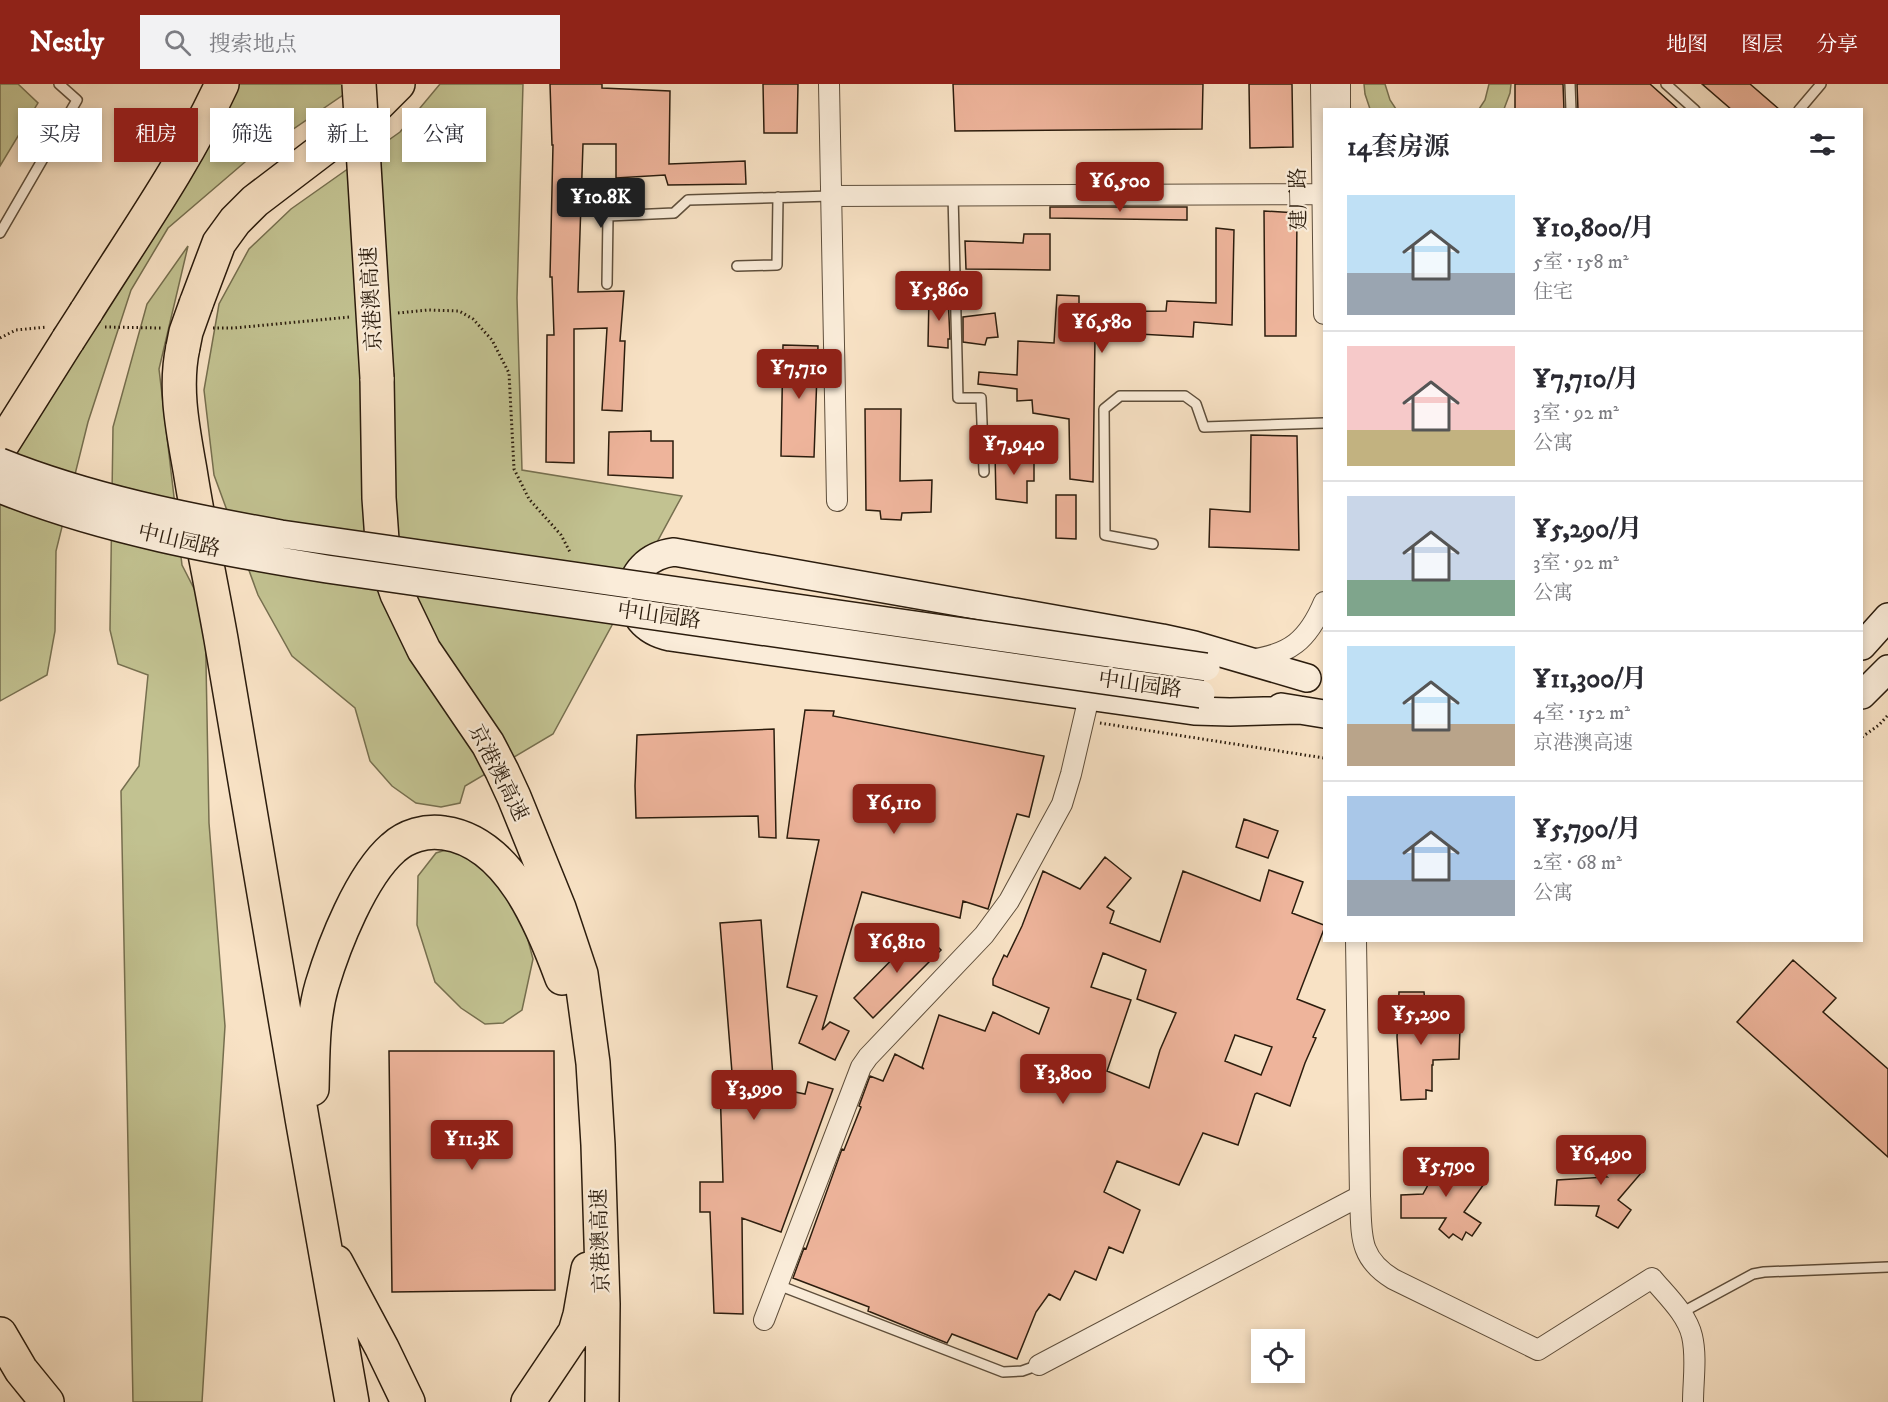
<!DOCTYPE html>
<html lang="zh">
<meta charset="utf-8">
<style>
:root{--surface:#fff;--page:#f2f2f3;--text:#2b2b33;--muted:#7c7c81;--line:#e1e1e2;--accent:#8f2418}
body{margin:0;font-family:"IM FELL DW Pica","Noto Serif SC",serif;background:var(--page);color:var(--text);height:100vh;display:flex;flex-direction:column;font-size:22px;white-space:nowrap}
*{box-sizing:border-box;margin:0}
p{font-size:20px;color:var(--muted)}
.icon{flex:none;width:33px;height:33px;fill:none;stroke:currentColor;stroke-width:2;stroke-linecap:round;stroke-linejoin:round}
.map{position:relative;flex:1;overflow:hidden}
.details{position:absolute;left:1323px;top:24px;width:540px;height:834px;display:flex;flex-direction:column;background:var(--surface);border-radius:0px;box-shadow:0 3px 9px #0003}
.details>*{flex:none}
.banner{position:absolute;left:18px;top:24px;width:570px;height:54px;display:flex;gap:12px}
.buttons{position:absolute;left:1251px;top:1245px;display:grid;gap:12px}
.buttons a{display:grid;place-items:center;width:54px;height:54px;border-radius:0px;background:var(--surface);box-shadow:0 3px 9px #0003;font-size:30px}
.price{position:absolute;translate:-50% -51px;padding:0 14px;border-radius:6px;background:var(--accent);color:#fff;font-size:20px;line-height:39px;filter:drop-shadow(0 2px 3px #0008)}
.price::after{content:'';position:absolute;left:50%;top:36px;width:18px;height:14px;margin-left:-9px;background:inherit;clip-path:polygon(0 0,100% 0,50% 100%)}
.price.selected{background:#222;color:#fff}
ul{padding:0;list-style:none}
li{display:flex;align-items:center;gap:18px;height:150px;padding:0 24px}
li+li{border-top:2px solid var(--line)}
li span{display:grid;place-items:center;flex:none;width:168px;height:120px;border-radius:0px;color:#555}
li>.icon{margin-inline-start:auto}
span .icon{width:72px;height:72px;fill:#fffc;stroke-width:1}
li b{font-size:26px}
h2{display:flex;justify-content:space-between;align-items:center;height:72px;padding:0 24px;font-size:26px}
.tag{padding:0 21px;border-radius:0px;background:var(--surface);box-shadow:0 3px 9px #0003;font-size:21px;line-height:54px}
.tag.selected{background:var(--accent);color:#fff}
header{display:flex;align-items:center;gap:36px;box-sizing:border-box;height:84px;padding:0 30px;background:var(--accent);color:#fff}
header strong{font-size:28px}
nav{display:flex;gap:33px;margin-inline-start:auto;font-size:21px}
.search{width:420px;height:54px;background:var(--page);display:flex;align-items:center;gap:15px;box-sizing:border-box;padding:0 21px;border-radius:0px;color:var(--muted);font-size:22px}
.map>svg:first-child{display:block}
.green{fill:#c2c291;stroke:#766f4f;stroke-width:1.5}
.building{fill:#eeb49b;stroke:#2b1c0d;stroke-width:1.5;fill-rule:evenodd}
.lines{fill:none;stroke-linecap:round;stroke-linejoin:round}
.service-casing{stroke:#5e4e3b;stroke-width:12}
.minor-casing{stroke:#5e4e3b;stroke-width:22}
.secondary-casing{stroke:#2b1c0d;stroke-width:30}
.motorway-casing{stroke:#2b1c0d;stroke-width:36}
.path{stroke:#2b1c0d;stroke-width:3;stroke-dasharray:1.5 3;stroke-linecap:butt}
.service{stroke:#faecd9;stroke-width:9}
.minor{stroke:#faecd9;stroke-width:20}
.secondary{stroke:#faecd9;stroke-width:27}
.motorway{stroke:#f8e2c5;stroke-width:33}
.secondary-bridge-casing{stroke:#2b1c0d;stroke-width:30;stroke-linecap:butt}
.motorway-bridge-casing{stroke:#2b1c0d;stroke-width:36;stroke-linecap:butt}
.secondary-bridge{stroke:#faecd9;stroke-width:27}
.motorway-bridge{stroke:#f8e2c5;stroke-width:33}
.labels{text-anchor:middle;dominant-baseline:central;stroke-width:4.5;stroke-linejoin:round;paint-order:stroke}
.street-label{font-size:21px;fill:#2b1c0d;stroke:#faecd9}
</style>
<header>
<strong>Nestly</strong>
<div class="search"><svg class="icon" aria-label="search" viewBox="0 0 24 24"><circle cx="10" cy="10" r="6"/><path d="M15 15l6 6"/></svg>搜索地点</div>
<nav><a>地图</a><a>图层</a><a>分享</a></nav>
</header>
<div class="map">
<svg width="1888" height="1318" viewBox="0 0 1888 1318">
<rect width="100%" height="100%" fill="#f8e2c5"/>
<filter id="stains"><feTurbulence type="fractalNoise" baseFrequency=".00333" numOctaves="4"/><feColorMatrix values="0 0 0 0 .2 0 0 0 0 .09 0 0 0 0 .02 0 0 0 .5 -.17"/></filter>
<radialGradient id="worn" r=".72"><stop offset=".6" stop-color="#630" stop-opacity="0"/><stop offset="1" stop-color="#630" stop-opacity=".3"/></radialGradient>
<!-- green -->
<path class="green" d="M0,0H18L38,19L0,82Z
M234,0H346L343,11L245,78L168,144L131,206L88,338L56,467L55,547L47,591L0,617V392Z
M440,0H523L517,214L522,386L682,412L553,650L465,702L460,719L441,723L416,719L392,702L370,677L355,624L292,572L258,511L214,391L204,306L219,220L249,165L291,125L400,48Z
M1364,0H1385L1390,16L1396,25H1370L1365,10Z
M1489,0H1511L1510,9L1504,25H1479L1485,16Z
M188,162L159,285L182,481L205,526L209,739L225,942L202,1318H133L121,707L139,682L148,591L118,580L110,546L113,343L147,220Z
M452,764L487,780L518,818L533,875L522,926L503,939L485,940L461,924L435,898L417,841L418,792L436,769Z"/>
<!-- building -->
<path class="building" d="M550,0H602V4L670,7L669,80L745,77L746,100L668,101L665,91L616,94V60H583L578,208L624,207L620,257H625L622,327L602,326L607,244L574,245V379L546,378L547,251H554L552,193H550L553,61H552Z
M763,0H798L797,49H764Z
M953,0H1203L1202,45L955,47Z
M1249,0H1292L1293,63L1250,64Z
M1515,0H1563L1564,26H1515Z
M1577,0H1650L1679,26H1578Z
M1702,0H1750L1780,26H1732Z
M1050,123H1187V136L1050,134Z
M1264,127L1297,129L1296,252H1265Z
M1216,144L1234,146L1232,241L1194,238L1193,253L1121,249V253H1095L1093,398L1070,395L1069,335L1033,329L1032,316L1017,317V305L978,300L979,288L1017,291L1018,257L1054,259L1057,211L1079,212V228L1166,227L1167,217L1216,219Z
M1024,150H1050V186L966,185L965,157L1023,159Z
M929,212H948L950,255H948V264L928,262Z
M995,229L998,253L987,254L985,261L963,258V233Z
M783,261L818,262L814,373L781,372Z
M865,325H901L900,397L932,396L931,428L902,429L901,436L881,435L880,427L866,426Z
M651,347V357H673V394L608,391L609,348Z
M1251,351L1297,352L1299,466L1209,463L1210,425L1250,428Z
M995,369L1034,370V397H1027V419L996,415Z
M1056,411H1076V455L1056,454Z
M805,626L834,627L833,632L1044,672L1029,733L1017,730L988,825L963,817L960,834L862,808L822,946L830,938L849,947L835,976L799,959L817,912L787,903L819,756L787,754Z
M774,645L776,754L759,753L758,732L636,734L635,702L637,651Z
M1244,735L1278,747L1268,774L1236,763Z
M1105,773L1131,794L1107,823L1114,827L1110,839L1160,858L1183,787L1260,817L1269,786L1303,798L1292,829L1324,841V845L1297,915L1325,926L1313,953L1316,954L1305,979L1290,1022L1257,1009L1255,1010L1238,1061L1203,1049L1179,1101L1117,1077L1104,1108L1140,1126L1123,1169L1109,1163L1096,1196L1075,1187L1060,1216L1049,1210L1036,1228L1017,1275L952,1250L947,1259L868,1227L869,1223L793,1194L804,1164L806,1165L842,1065L844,1066L861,1023L859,1022L870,992L883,997L895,970L924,985L922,983L939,931L985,947L993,928L1039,950L1049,924L993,901V895L1004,871L1007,873L1022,842L1043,787L1080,805ZM1103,869L1146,886L1137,915L1176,929L1160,966L1149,1004L1107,987L1131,916L1091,903ZM1235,951L1272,963L1261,991L1225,977Z
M761,836L775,1019L781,1005L805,1010L808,998L833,1005L781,1148L742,1134L743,1230L714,1229L710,1128H700V1098H723L720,1001H733L720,839Z
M921,846L941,866L873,934L854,914Z
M1793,876L1836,914L1823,928L1888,985V1073L1737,938Z
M1399,908H1424L1427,943H1460L1459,975L1433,976V981H1432V1007L1426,1006V1015L1401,1016L1397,953Z
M389,967H554L555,1206L392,1208Z
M1598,1057L1642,1088L1618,1116L1631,1126L1618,1144L1596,1132L1599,1122L1555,1121L1557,1096L1607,1093L1583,1077Z
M1437,1067L1484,1100L1464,1128L1481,1139L1472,1152L1466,1148L1462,1156L1453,1150L1449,1154L1439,1145L1446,1134H1401V1111L1423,1110L1435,1088L1428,1081Z"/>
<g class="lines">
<defs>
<path id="service" d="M1570,0L1571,26
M1666,0L1695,26
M1799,26L1821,0
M953,110L958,314H981L984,388
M0,149L77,16L59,0
M737,182L777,181L778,113
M607,200L608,132L674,129L688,116L831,112
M1153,460L1105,451L1104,325L1120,312H1185L1196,320L1204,343L1324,339
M778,1201L1003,1288L1022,1287L1039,1281
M1681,1229L1753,1190L1764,1188L1888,1183"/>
<path id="minor" d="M829,0L837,417
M1321,0L1324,230
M1340,0V26
M831,112L1324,110
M1248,576C1290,571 1308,556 1324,518
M1360,1112C1362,1149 1357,1173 1393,1195L1538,1266L1652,1194C1666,1211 1687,1230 1692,1252C1697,1273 1693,1297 1693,1318
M764,1236L861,983L868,973L984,851L1009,817L1062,720L1071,690L1089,613
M1039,1281L1360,1112L1356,856"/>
<path id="secondary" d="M1862,562L1888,533
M1862,611L1888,585
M1281,623L1324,630
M1299,626L1230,628L1194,627L670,553C616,542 619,475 674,468L1162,554L1194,561L1307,594"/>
<path id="motorway" d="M196,220L219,159L235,137L255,117L364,34L398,0
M86,228C133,153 185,80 222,0
M183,263C174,304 183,346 190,386C199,443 211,499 221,555C264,810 306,1064 352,1318
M377,294L379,414L382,456L387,481L397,510L424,566L488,660L502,687L514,713L559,824L581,890L593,979L598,1061L603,1220L602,1318
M0,364L68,256
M312,1005C313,971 312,935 322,901C334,861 361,792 393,764C406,752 426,746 444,749C509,758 542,840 562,894
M336,1178L382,1264L408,1318
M0,1250L21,1286L47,1318
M528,1318L575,1248L580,1231L588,1185"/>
</defs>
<!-- service casing -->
<use href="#service" class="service-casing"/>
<!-- minor casing -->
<use href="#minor" class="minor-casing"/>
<!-- secondary casing -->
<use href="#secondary" class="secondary-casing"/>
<!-- motorway casing -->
<use href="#motorway" class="motorway-casing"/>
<!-- path -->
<path class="path" d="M398,229L428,226L459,227L473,235L492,256L509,289L514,385L529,415L561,451L571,470
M105,243L161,244
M213,244H234L350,233
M0,254L16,246L47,243
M1100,639L1324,674
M1862,653L1879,641L1888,631"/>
<!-- service -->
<use href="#service" class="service"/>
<!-- minor -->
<use href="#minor" class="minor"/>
<!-- secondary -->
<use href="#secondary" class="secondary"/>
<!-- motorway -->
<use href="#motorway" class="motorway"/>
<defs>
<path id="secondary-bridge" d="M0,378C90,414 186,433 281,450L1206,583
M0,405C104,447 217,467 327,485L1201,610"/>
<path id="motorway-bridge" d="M359,0L377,294
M68,256L86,228
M183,263L186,248L196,220"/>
</defs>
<!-- secondary-bridge casing -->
<use href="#secondary-bridge" class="secondary-bridge-casing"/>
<!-- motorway-bridge casing -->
<use href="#motorway-bridge" class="motorway-bridge-casing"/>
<!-- secondary-bridge -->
<use href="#secondary-bridge" class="secondary-bridge"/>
<!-- motorway-bridge -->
<use href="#motorway-bridge" class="motorway-bridge"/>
</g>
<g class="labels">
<!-- street labels -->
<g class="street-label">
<text transform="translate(1299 115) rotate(-91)">建厂路</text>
<text transform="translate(372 215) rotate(-93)">京港澳高速</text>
<text transform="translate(179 457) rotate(13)">中山园路</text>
<text transform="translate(659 532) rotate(8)">中山园路</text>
<text transform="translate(1140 601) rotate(8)">中山园路</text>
<text transform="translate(498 689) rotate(63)">京港澳高速</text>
<text transform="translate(601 1157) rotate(-92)">京港澳高速</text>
</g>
</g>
<rect width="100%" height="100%" filter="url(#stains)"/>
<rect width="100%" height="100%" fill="url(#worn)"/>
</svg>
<div class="buttons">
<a><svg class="icon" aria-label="locate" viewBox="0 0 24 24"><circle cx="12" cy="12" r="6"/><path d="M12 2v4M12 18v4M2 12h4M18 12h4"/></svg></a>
</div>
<b class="price" style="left:1120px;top:129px">¥6,500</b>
<b class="price selected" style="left:601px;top:145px">¥10.8K</b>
<b class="price" style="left:939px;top:238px">¥5,860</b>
<b class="price" style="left:1102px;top:270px">¥6,580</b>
<b class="price" style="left:799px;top:316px">¥7,710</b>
<b class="price" style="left:1014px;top:392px">¥7,940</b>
<b class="price" style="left:894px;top:751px">¥6,110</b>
<b class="price" style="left:897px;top:890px">¥6,810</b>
<b class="price" style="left:1421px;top:962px">¥5,290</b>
<b class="price" style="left:1063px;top:1021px">¥3,800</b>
<b class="price" style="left:754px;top:1037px">¥3,990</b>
<b class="price" style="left:472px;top:1087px">¥11.3K</b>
<b class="price" style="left:1601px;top:1102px">¥6,490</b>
<b class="price" style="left:1446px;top:1114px">¥5,790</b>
<div class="banner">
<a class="tag">买房</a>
<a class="tag selected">租房</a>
<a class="tag">筛选</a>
<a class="tag">新上</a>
<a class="tag">公寓</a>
</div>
<section class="details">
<h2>14套房源<svg class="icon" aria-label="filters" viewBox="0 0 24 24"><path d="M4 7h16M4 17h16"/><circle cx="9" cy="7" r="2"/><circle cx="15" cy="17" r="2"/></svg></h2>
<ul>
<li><span style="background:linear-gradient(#bfe0f5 65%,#9aa5b1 0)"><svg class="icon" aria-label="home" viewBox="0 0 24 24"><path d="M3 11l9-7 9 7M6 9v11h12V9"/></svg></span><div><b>¥10,800/月</b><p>5室 · 158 m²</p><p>住宅</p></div></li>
<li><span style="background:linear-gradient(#f6c9c9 70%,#c2b280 0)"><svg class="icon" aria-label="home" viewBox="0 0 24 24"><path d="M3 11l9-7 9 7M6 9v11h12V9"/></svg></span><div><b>¥7,710/月</b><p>3室 · 92 m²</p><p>公寓</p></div></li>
<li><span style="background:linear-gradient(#c9d6e8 70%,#7fa58c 0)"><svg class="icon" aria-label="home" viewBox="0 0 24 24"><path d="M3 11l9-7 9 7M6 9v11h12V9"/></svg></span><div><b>¥5,290/月</b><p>3室 · 92 m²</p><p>公寓</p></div></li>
<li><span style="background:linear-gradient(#bfe0f5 65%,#b9a48a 0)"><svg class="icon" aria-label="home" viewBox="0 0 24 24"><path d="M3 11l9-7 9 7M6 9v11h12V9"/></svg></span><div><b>¥11,300/月</b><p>4室 · 152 m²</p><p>京港澳高速</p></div></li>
<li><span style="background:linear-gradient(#a9c7e8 70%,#9aa5b1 0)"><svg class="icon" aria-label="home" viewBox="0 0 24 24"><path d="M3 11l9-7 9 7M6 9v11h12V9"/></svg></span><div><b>¥5,790/月</b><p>2室 · 68 m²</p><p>公寓</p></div></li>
</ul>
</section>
</div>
